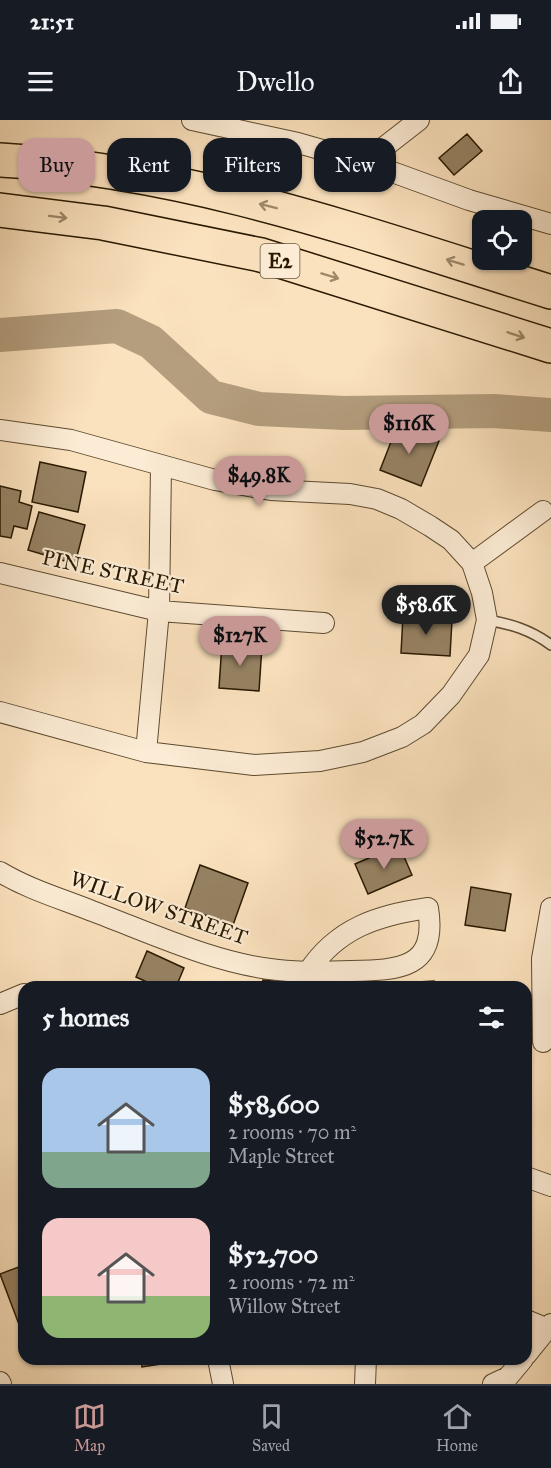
<!DOCTYPE html>
<meta charset="utf-8">
<style>
:root{--surface:#171b24;--page:#242831;--text:#f1f3f6;--muted:#9ea1a6;--line:#363941;--accent:#c59692}
body{margin:0;font-family:"IM FELL Great Primer",serif;background:var(--page);color:var(--text);height:100vh;display:flex;flex-direction:column;font-size:22px;white-space:nowrap}
*{box-sizing:border-box;margin:0}
p{font-size:20px;color:var(--muted)}
.icon{flex:none;width:33px;height:33px;fill:none;stroke:currentColor;stroke-width:2;stroke-linecap:round;stroke-linejoin:round}
.map{position:relative;flex:1;overflow:hidden}
.side{position:absolute;left:18px;top:861px;width:514px;height:384px;display:flex;flex-direction:column;background:var(--surface);border-radius:18px;box-shadow:0 2px 4px #0004}
.side>*{flex:none}
.banner{position:absolute;left:18px;top:18px;width:516px;height:54px;display:flex;gap:12px}
.fabs{position:absolute;left:472px;top:90px;display:grid;gap:12px}
.fabs a{display:grid;place-items:center;width:60px;height:60px;border-radius:12px;background:var(--surface);box-shadow:0 2px 4px #0004;font-size:30px}
.price{position:absolute;translate:-50% -51px;padding:0 14px;border-radius:21px;background:var(--accent);color:#111;font-size:20px;line-height:39px;filter:drop-shadow(0 2px 3px #0008)}
.price::after{content:'';position:absolute;left:50%;top:36px;width:18px;height:14px;margin-left:-9px;background:inherit;clip-path:polygon(0 0,100% 0,50% 100%)}
.price.on{background:#222;color:#fff}
ul{padding:0;list-style:none}
li{display:flex;align-items:center;gap:18px;height:150px;padding:0 24px}
li span{display:grid;place-items:center;flex:none;width:168px;height:120px;border-radius:18px;color:#555}
li>.icon{margin-inline-start:auto}
span .icon{width:72px;height:72px;fill:#fffc;stroke-width:1}
li b{font-size:26px}
h2{display:flex;justify-content:space-between;align-items:center;height:72px;padding:0 24px;font-size:26px}
.chip{padding:0 21px;border-radius:18px;background:var(--surface);box-shadow:0 2px 4px #0004;font-size:21px;line-height:54px}
.chip.on{background:var(--accent);color:#111}
.status{display:flex;justify-content:space-between;align-items:center;height:42px;padding:0 30px;background:var(--surface);direction:ltr}
.status svg{height:16px;fill:currentColor}
header{display:flex;justify-content:space-between;align-items:center;height:78px;padding:0 24px;background:var(--surface);font-size:27px;font-weight:600}
.dock{display:flex;justify-content:space-around;align-items:center;height:84px;border-top:2px solid var(--line);background:var(--surface);font-size:16px;color:var(--muted)}
.dock a{display:grid;justify-items:center;gap:3px}
.dock .on{color:var(--accent)}
.map>svg:first-child{display:block}
.lines{fill:none;stroke-linecap:round;stroke-linejoin:round}
.river{stroke:#b49e7e;stroke-width:34}
.building{fill:#968263;stroke:#291901;stroke-width:1.5}
.lane-casing{stroke:#5e4b30;stroke-width:12}
.street-casing{stroke:#5e4b30;stroke-width:22}
.highway-casing{stroke:#291901;stroke-width:36}
.lane{stroke:#fcecd5;stroke-width:9}
.street{stroke:#fcecd5;stroke-width:20}
.highway{stroke:#fbe2be;stroke-width:33}
.oneway{stroke:#9c8869}
.labels{text-anchor:middle;dominant-baseline:central;stroke-width:4.5;stroke-linejoin:round;paint-order:stroke}
.shield{fill:#fcecd5;stroke:#685841;stroke-width:1.5}
.shield-label{font-size:20px;font-weight:bold;fill:#291901}
.street-label{font-size:21px;fill:#291901;stroke:#fcecd5}
</style>
<div class="status"><b>21:51</b><svg viewBox="0 0 49 12"><path d="M0 12V9h3v3zM5 12V6h3v6zM10 12V3h3v9zM15 12V0h3v12zM26 1h20v11H26zM47 4h2v5h-2z"/></svg></div>
<header><svg class="icon" aria-label="menu" viewBox="0 0 24 24"><path d="M4 6h16M4 12h16M4 18h16"/></svg>Dwello<svg class="icon" aria-label="share" viewBox="0 0 24 24"><path d="M12 15V3M7 8l5-5 5 5M5 13v7h14v-7"/></svg></header>
<div class="map">
<svg width="551" height="1264" viewBox="0 0 551 1264">
<rect width="100%" height="100%" fill="#fbe2be"/>
<filter id="stains"><feTurbulence type="fractalNoise" baseFrequency=".00333" numOctaves="4"/><feColorMatrix values="0 0 0 0 .2 0 0 0 0 .09 0 0 0 0 .02 0 0 0 .5 -.17"/></filter>
<radialGradient id="worn" r=".72"><stop offset=".6" stop-color="#630" stop-opacity="0"/><stop offset="1" stop-color="#630" stop-opacity=".3"/></radialGradient>
<g class="lines">
<!-- river -->
<path class="river" d="M0,215L117,206L151,222L211,277L259,289L344,293L494,291L551,295"/>
</g>
<!-- building -->
<path class="building" d="M467,14L482,31L454,55L439,38Z
M398,304L439,321L421,366L380,350Z
M40,342L86,352L78,392L32,382Z
M0,366L21,371L19,382L32,386L27,409L14,406L11,418L0,416Z
M39,392L85,405L75,444L28,430Z
M403,496L452,500L450,536L401,533Z
M222,523L262,526L259,571L219,568Z
M399,725L412,755L368,774L355,744Z
M200,745L248,763L233,805L185,788Z
M471,767L511,774L505,811L465,805Z
M147,831L184,848L176,867H158L136,857Z
M263,860L293,863V867H237V862L262,864Z
M434,861V867L348,866Z
M24,1145V1215H23L0,1154Z
M141,1239H187V1240L142,1247Z"/>
<g class="lines">
<defs>
<path id="lane" d="M487,500C511,504 531,510 551,525"/>
<path id="street" d="M192,0L298,23L365,42L469,80L551,104
M365,42L419,0
M0,310L71,320L215,360L271,370L350,374L377,379L401,389L430,406L451,420L472,443L482,473L487,500L479,535L451,575L423,604L402,617L363,632L320,641L254,645L146,632L0,592
M472,443L543,391
M0,453L159,491L324,503
M146,632L159,491L161,346
M0,752C28,769 62,779 92,791C151,813 216,844 278,850C302,853 327,852 351,851C399,850 438,849 428,788C378,795 337,808 308,852
M0,884L24,874
M543,922L542,839L551,788
M526,1057L551,1066
M526,1200L548,1209
M526,1235L551,1204
M218,1239L223,1264
M0,1262L1,1264
M365,1264L366,1239
M493,1264L508,1257L523,1239"/>
<path id="highway" d="M0,40C190,50 371,116 551,172
M0,90L103,103L261,135L551,226"/>
</defs>
<!-- lane casing -->
<use href="#lane" class="lane-casing"/>
<!-- street casing -->
<use href="#street" class="street-casing"/>
<!-- highway casing -->
<use href="#highway" class="highway-casing"/>
<!-- lane -->
<use href="#lane" class="lane"/>
<!-- street -->
<use href="#street" class="street"/>
<!-- highway -->
<use href="#highway" class="highway"/>
</g>
<!-- one-way arrows -->
<defs><path id="oneway-shaft" d="M-6 0H5M1.5-3L5.5 0L1.5 3" fill="none" stroke-width="1.6" stroke-linecap="round" stroke-linejoin="round" transform="scale(1.5)"/></defs>
<g class="oneway">
<use href="#oneway-shaft" transform="translate(268 86) rotate(-166)"/>
<use href="#oneway-shaft" transform="translate(58 97) rotate(7)"/>
<use href="#oneway-shaft" transform="translate(455 142) rotate(-163)"/>
<use href="#oneway-shaft" transform="translate(330 156) rotate(17)"/>
<use href="#oneway-shaft" transform="translate(516 215) rotate(18)"/>
</g>
<g class="labels">
<!-- shield labels -->
<rect class="shield" x="260.5" y="124" width="39" height="34" rx="4.5"/>
<g class="shield-label">
<text x="280" y="141">E2</text>
</g>
<!-- street labels -->
<g class="street-label">
<text transform="translate(113 452) rotate(12)">PINE STREET</text>
<text transform="translate(159 788) rotate(19)">WILLOW STREET</text>
</g>
</g>
<rect width="100%" height="100%" filter="url(#stains)"/>
<rect width="100%" height="100%" fill="url(#worn)"/>
</svg>
<div class="fabs">
<a><svg class="icon" aria-label="locate" viewBox="0 0 24 24"><circle cx="12" cy="12" r="6"/><path d="M12 2v4M12 18v4M2 12h4M18 12h4"/></svg></a>
</div>
<b class="price" style="left:409px;top:335px">$116K</b>
<b class="price" style="left:259px;top:387px">$49.8K</b>
<b class="price on" style="left:426px;top:516px">$58.6K</b>
<b class="price" style="left:240px;top:547px">$127K</b>
<b class="price" style="left:384px;top:750px">$52.7K</b>
<div class="banner">
<a class="chip on">Buy</a>
<a class="chip">Rent</a>
<a class="chip">Filters</a>
<a class="chip">New</a>
</div>
<section class="side">
<h2>5 homes<svg class="icon" aria-label="filters" viewBox="0 0 24 24"><path d="M4 7h16M4 17h16"/><circle cx="9" cy="7" r="2"/><circle cx="15" cy="17" r="2"/></svg></h2>
<ul>
<li><span style="background:linear-gradient(#a9c7e8 70%,#7fa58c 0)"><svg class="icon" aria-label="home" viewBox="0 0 24 24"><path d="M3 11l9-7 9 7M6 9v11h12V9"/></svg></span><div><b>$58,600</b><p>2 rooms · 70 m²</p><p>Maple Street</p></div></li>
<li><span style="background:linear-gradient(#f6c9c9 65%,#8fb573 0)"><svg class="icon" aria-label="home" viewBox="0 0 24 24"><path d="M3 11l9-7 9 7M6 9v11h12V9"/></svg></span><div><b>$52,700</b><p>2 rooms · 72 m²</p><p>Willow Street</p></div></li>
</ul>
</section>
</div>
<nav class="dock">
<a class="on"><svg class="icon" aria-label="map" viewBox="0 0 24 24"><path d="M3 6l6-2 6 2 6-2v14l-6 2-6-2-6 2zM9 4v14M15 6v14"/></svg>Map</a>
<a><svg class="icon" aria-label="saved" viewBox="0 0 24 24"><path d="M7 4h10v16l-5-4-5 4z"/></svg>Saved</a>
<a><svg class="icon" aria-label="home" viewBox="0 0 24 24"><path d="M3 11l9-7 9 7M6 9v11h12V9"/></svg>Home</a>
</nav>
